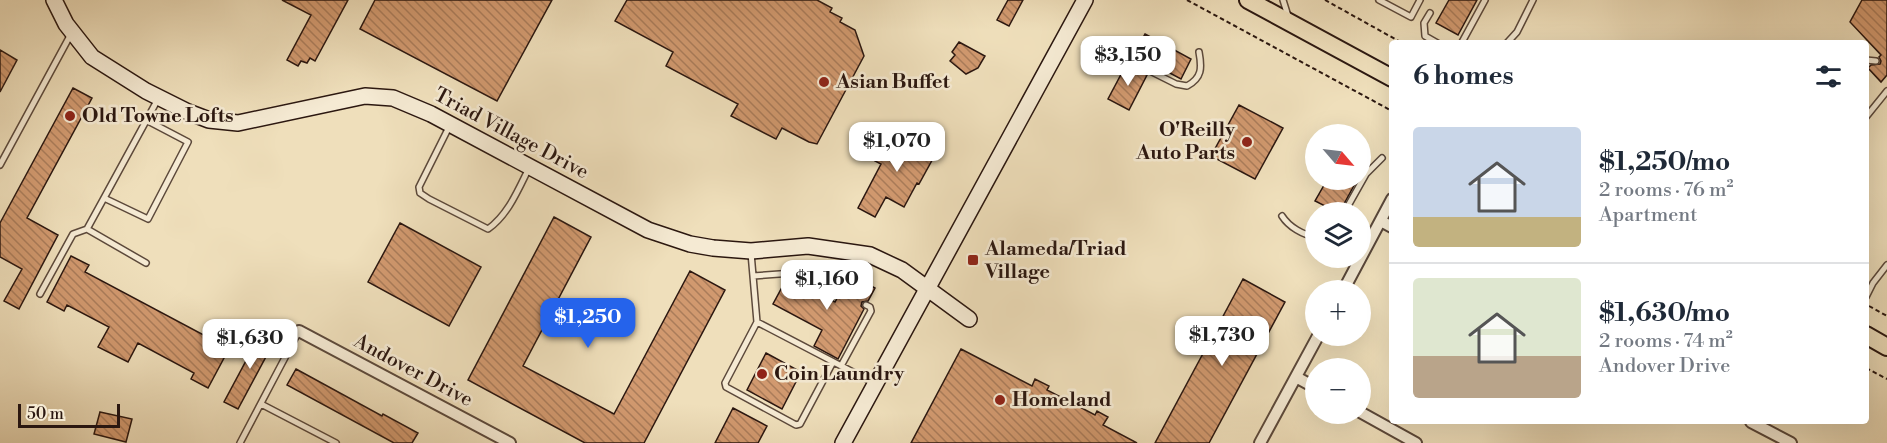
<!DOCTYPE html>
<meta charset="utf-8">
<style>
:root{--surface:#fff;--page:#f6f6f7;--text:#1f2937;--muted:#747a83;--line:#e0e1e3;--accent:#2563eb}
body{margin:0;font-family:"Libre Bodoni",serif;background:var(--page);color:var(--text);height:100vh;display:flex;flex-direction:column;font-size:22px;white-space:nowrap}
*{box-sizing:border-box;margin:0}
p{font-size:20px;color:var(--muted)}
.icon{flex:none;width:33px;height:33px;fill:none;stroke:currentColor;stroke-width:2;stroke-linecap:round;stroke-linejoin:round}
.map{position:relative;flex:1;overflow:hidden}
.sheet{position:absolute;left:1389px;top:40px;width:480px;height:384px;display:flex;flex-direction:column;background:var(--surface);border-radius:6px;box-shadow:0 6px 24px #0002}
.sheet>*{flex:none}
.needle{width:39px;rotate:118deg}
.fabs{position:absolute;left:1305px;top:124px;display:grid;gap:12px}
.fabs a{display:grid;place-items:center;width:66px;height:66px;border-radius:50%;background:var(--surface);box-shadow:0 6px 24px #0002;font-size:30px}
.scale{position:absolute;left:18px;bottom:15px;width:102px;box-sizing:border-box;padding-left:6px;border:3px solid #2b1710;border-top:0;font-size:16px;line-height:21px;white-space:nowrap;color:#2b1710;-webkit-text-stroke:4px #f5ead3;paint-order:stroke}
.price{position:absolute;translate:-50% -51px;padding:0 14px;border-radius:12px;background:#fff;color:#222;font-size:20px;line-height:39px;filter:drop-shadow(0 2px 3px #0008)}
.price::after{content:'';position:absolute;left:50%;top:36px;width:18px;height:14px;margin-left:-9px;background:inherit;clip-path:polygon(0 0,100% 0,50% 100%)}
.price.on{background:var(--accent);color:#fff}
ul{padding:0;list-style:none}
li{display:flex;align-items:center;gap:18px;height:150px;padding:0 24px}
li+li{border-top:2px solid var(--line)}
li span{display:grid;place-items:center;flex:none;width:168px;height:120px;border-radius:6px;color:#555}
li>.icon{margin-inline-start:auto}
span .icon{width:72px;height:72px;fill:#fffc;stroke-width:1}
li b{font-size:26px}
h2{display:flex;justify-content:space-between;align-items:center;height:72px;padding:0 24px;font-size:26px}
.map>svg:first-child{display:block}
.building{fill:url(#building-back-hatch);stroke:#2b1710;stroke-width:1.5}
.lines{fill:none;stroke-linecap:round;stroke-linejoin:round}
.lane-casing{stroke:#5c493b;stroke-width:8}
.street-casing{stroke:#5c493b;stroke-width:14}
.secondary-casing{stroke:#2b1710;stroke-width:18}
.primary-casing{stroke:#2b1710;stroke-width:20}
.path{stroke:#2b1710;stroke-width:2;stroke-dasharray:4.5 3;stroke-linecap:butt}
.lane{stroke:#f5ead3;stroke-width:5}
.street{stroke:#f5ead3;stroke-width:10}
.secondary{stroke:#f5ead3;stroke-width:15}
.primary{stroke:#efdfbb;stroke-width:16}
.poi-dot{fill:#8f2418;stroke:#f5ead3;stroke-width:2}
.labels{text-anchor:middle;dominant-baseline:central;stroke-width:5;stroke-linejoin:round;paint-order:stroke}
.poi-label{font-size:20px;font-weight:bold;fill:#2b1710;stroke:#f5ead3;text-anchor:start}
.street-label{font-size:20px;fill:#2b1710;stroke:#f5ead3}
</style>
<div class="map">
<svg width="1887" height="443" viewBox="0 0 1887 443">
<defs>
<pattern id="building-back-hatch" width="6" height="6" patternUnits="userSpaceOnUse" patternTransform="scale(1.5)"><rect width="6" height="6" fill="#d1996f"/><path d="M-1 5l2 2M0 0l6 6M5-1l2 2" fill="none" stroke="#aa7c5a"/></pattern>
</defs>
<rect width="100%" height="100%" fill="#efdfbb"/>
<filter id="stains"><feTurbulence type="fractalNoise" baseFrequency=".00333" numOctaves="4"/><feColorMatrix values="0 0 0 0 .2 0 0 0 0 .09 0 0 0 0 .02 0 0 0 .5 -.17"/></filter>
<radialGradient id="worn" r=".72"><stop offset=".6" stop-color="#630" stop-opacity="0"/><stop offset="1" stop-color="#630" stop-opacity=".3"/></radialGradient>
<!-- building -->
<path class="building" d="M282,0H348L315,61L310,58L307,63L301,61L298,66L287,60L311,15Z
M375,0H552L497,101L360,29Z
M627,0H817L832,8L830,12L842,18L840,22L855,30L864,56L817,144L809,142L782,128L776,139L731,116L738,104L666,66L673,52L615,21Z
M1008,0H1023L1009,26L997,20Z
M1449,0H1477L1458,35L1436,23Z
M1862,0H1887V75L1881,82L1868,68L1871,65L1880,64L1881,61L1879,57L1881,55L1850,22Z
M1145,34L1191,59L1181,79L1153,64L1152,67L1134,57L1133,56Z
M959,42L985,56L978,68L966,74L950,61L955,55L952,52Z
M0,50L17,60L0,92Z
M1126,65L1147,75L1129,110L1108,99Z
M73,88L92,98L27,218L58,235L19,309L4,301L22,269L0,257V223Z
M1239,105L1283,128L1255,179L1211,156Z
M892,130L936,153L919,184L917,183L904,207L886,197L875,217L858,208L881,164L875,161Z
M1327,180H1357L1339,213L1315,201Z
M554,217L591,237L523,366L614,414L690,271L725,290L644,443H585L468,380Z
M400,223L481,267L449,326L368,282Z
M71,256L89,265L85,272L211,339L214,334L232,343L208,388L191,379L194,373L138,343L128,362L98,347L109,327L67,305L64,311L47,302Z
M850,274L875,288L868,301L862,302L861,306L864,309L838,359L814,346L822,330L773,304L787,278H790L835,302L839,295H843L845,293L843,287Z
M1243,279L1285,302L1209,443H1155Z
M262,331L276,338L238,409L224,402Z
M961,349L1032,386L1035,379L1049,386L1047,390L1095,415L1097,411L1108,417L1103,425L1137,443H911Z
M766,353L801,372L782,409L747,390Z
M296,369L382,416L383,414L418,433L412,443H394L287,385Z
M733,408L767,426L758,443H715Z
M100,412L132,419L126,442L94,434Z"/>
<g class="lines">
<defs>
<path id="lane" d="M1283,0L1288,16
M1379,0L1411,17L1420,0
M1430,13L1424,23L1425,36L1439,44
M1122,44L1130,61L1176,84L1187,86C1202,78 1202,68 1199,52
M1461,44L1485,0
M1506,44L1517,32L1533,0
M1866,60L1876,61
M1866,117L1887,91
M146,120L188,142L148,219L104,198L158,99
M449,127L419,187L420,193L429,199L488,229C508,215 518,190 529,168
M0,165L71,34
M104,198L87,229L146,263
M1344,213L1366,174L1382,158
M1282,216C1289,227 1303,235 1316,237
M751,253L757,322L874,383
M753,276L807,272L841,291
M40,294L73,234L87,229
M1866,297L1873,283L1887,265
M757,322L725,383L726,387L796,425L800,424L833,362
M841,366L871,311L870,307L866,305
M261,404L336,443
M240,443L299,331"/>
<path id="street" d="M1381,221L1392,227
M1343,291L1392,199
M299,331L510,443
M1296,377L1316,388
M1360,412L1416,443
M1751,422L1791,443
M1260,443L1318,336"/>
<path id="secondary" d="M54,0L66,24L92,57L146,91L188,112L209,120L238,123L365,96L393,98L431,114L648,230L690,244L713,248L751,251L808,246L870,255L902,270L969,319
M843,443L1085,0"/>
<path id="primary" d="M1248,0L1392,78
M1866,335L1887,347"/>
</defs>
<!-- lane casing -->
<use href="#lane" class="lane-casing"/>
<!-- street casing -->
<use href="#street" class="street-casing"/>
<!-- secondary casing -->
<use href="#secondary" class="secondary-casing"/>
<!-- primary casing -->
<use href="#primary" class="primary-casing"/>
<!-- path -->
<path class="path" d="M1187,0L1392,111
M1325,0L1404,44
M1869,306L1887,316
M1866,368L1887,379"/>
<!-- lane -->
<use href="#lane" class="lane"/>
<!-- street -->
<use href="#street" class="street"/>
<!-- secondary -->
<use href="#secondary" class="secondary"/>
<!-- primary -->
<use href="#primary" class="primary"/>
</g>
<!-- markers -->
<g class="poi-dot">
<circle cx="824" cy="82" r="6"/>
<circle cx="70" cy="116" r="6"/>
<circle cx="1247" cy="142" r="6"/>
<rect x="967" y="254" width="12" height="12" rx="3"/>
<circle cx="762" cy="374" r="6"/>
<circle cx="1000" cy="400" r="6"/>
</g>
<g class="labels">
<!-- poi labels -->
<g class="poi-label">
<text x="836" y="82">Asian Buffet</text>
<text x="82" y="116">Old Towne Lofts</text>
<text x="1235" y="130" text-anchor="end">O'Reilly<tspan x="1235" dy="23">Auto Parts</tspan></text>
<text x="985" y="249">Alameda/Triad<tspan x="985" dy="23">Village</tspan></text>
<text x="774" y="374">Coin Laundry</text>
<text x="1012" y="400">Homeland</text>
</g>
<!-- street labels -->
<g class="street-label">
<text transform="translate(511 134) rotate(28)">Triad Village Drive</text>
<text transform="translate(413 371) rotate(28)">Andover Drive</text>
</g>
</g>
<rect width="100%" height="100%" filter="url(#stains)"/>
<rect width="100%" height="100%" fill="url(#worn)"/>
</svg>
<div class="fabs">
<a><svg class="needle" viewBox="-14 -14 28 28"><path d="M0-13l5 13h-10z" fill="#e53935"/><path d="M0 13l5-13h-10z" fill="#747a83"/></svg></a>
<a><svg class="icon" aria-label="layers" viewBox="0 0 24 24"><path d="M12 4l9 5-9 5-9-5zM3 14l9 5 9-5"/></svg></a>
<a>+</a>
<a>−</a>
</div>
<div class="scale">50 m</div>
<b class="price" style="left:1128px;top:87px">$3,150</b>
<b class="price" style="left:897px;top:173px">$1,070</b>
<b class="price" style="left:827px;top:311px">$1,160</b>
<b class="price on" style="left:588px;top:349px">$1,250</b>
<b class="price" style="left:1222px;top:367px">$1,730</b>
<b class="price" style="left:250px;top:370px">$1,630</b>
<section class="sheet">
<h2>6 homes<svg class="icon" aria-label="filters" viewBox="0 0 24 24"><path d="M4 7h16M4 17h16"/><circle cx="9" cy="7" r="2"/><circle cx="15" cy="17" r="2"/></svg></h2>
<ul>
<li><span style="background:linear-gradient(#c9d6e8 75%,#c2b280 0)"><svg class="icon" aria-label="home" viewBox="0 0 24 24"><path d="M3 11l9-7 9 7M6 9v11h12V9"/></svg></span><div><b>$1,250/mo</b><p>2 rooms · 76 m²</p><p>Apartment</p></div></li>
<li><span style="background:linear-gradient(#dfe7d0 65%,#b9a48a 0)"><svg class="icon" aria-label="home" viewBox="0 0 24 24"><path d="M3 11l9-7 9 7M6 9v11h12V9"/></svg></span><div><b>$1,630/mo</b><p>2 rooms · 74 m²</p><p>Andover Drive</p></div></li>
</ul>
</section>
</div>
